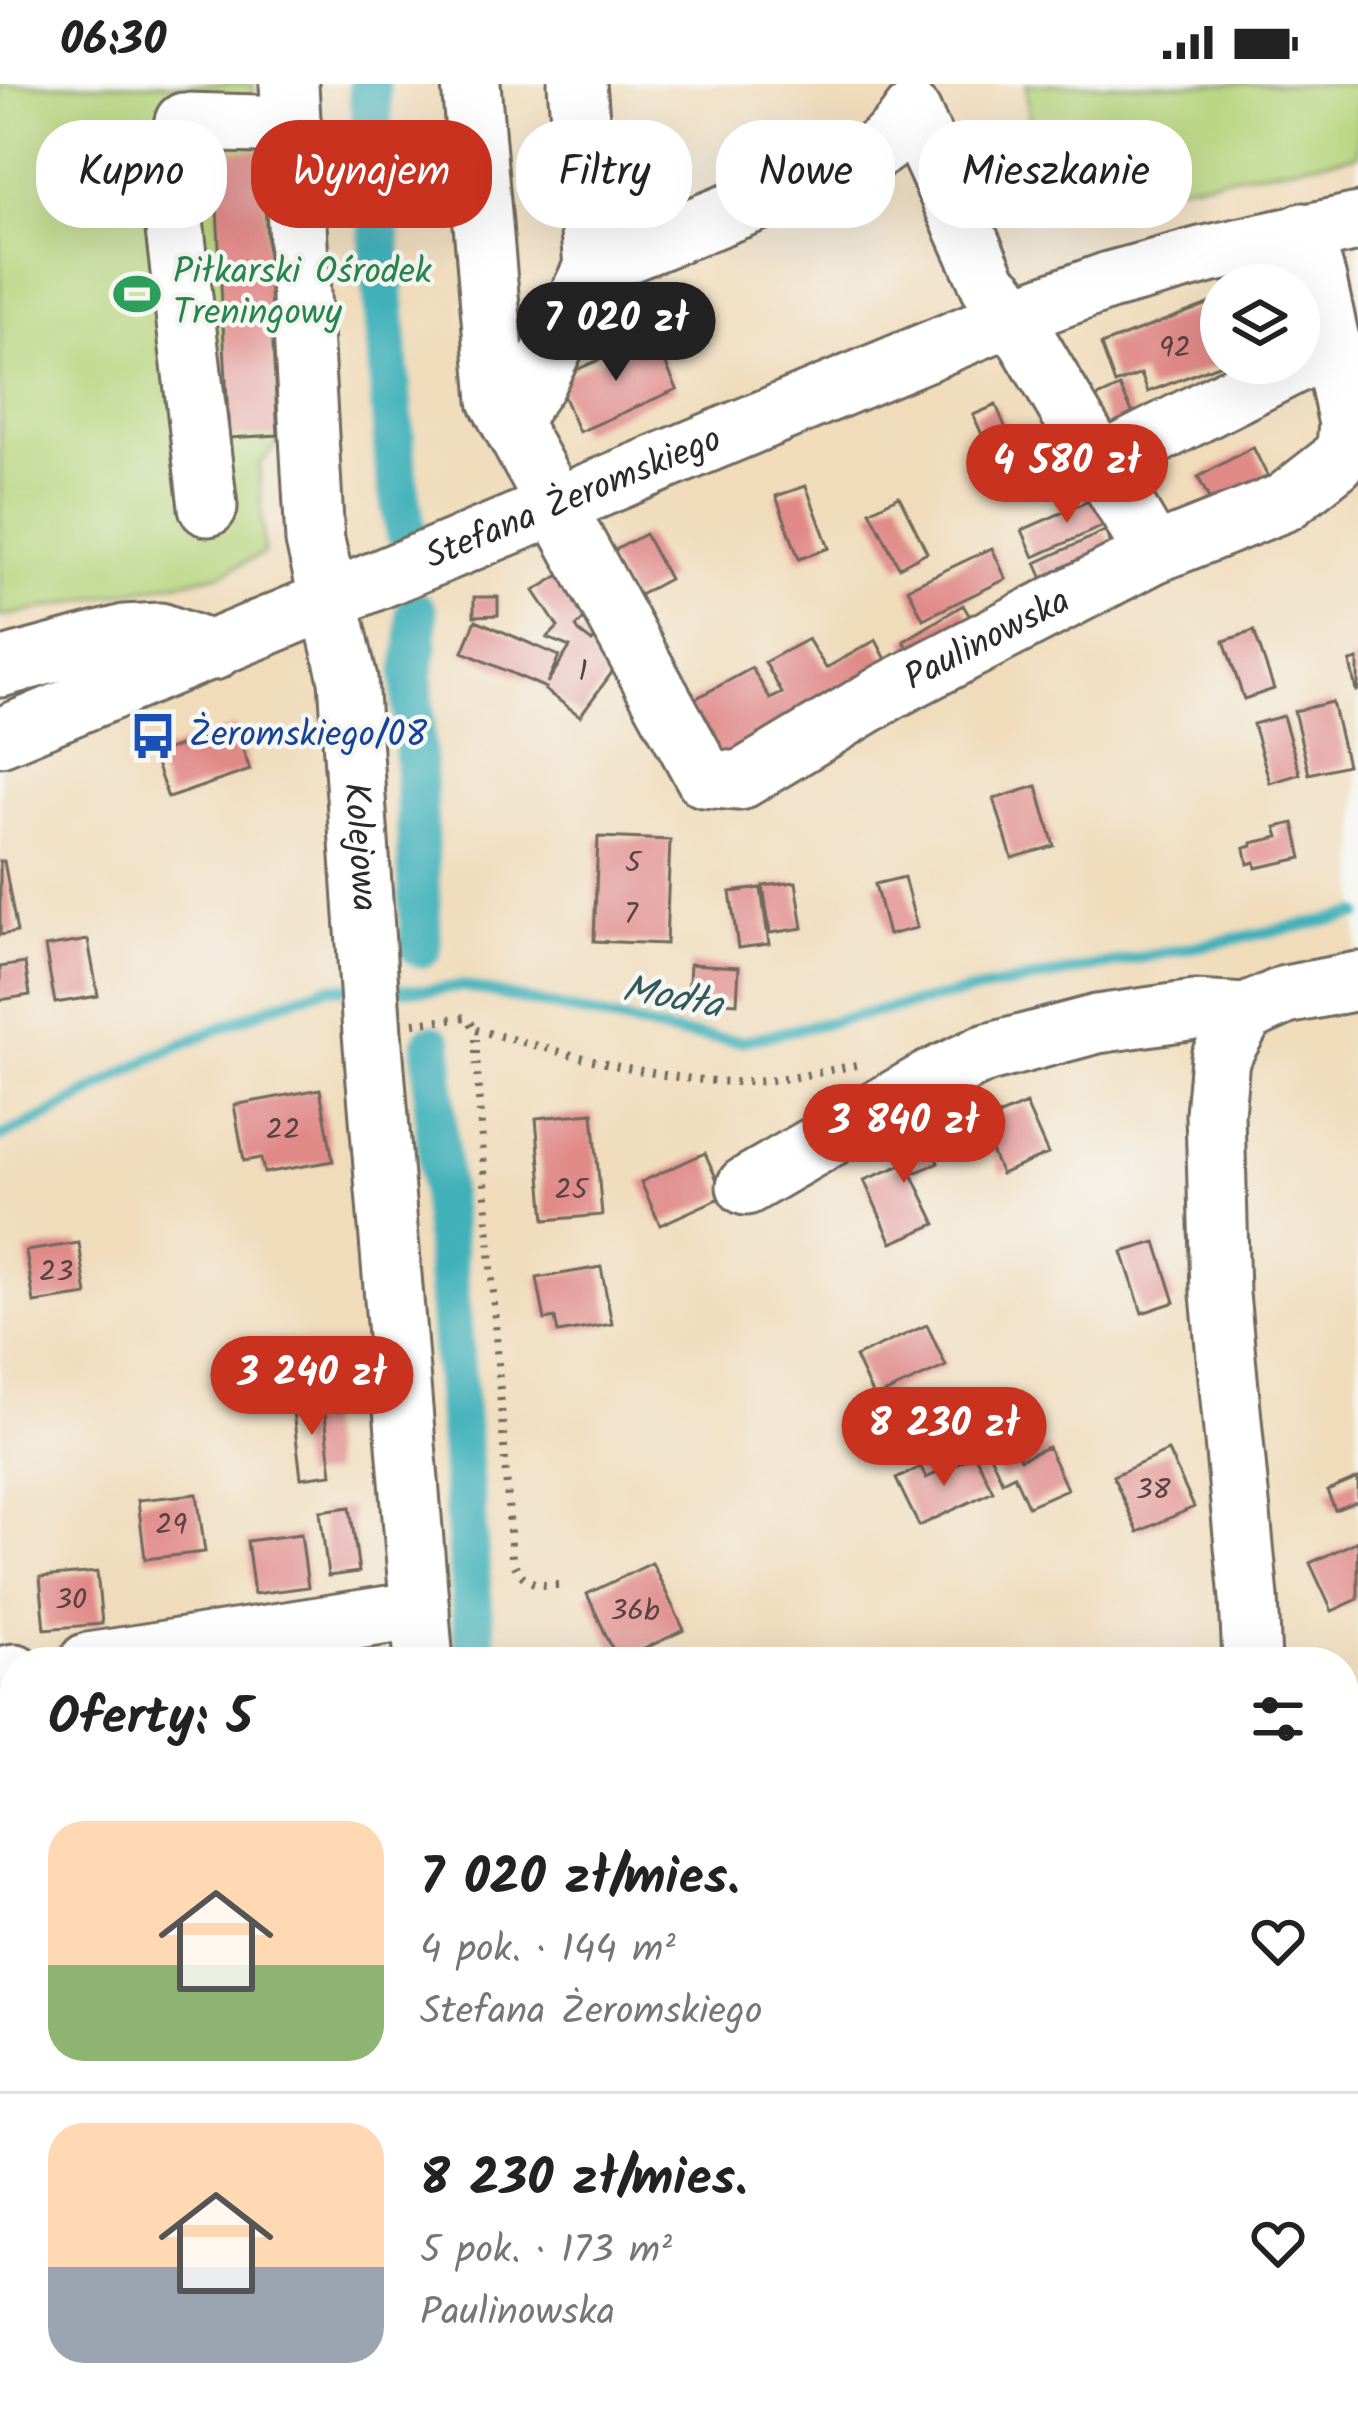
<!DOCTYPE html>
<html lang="pl">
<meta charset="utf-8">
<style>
:root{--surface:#fff;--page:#f6f6f6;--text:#222;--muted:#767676;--line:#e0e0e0;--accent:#c8321e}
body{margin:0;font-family:Kalam,sans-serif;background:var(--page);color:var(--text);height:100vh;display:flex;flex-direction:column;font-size:45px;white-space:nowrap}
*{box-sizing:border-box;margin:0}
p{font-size:39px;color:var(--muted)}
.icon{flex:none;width:66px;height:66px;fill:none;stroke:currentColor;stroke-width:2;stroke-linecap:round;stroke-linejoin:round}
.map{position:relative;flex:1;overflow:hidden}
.sheet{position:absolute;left:0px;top:1563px;width:1359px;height:771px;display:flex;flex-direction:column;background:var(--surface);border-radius:48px 48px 0 0;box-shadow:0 12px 48px #0002}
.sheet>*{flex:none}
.top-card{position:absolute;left:36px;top:36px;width:1287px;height:108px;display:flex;gap:24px}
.fabs{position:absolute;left:1200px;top:180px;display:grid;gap:24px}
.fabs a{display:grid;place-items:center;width:120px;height:120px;border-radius:50%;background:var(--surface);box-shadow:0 12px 48px #0002;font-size:60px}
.price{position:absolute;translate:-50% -102px;padding:0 27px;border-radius:42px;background:var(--accent);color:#fff;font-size:39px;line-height:78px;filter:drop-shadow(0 3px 6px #0008)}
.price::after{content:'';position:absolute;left:50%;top:72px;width:36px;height:27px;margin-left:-18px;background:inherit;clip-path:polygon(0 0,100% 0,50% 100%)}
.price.current{background:#222;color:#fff}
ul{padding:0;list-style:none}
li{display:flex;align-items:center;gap:36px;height:300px;padding:0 48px}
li+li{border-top:3px solid var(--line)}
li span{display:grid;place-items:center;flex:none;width:336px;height:240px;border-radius:36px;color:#555}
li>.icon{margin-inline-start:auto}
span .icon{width:144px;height:144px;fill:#fffc;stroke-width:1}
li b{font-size:51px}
h2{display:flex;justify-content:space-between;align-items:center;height:144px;padding:0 48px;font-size:51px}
.tag{padding:0 42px;border-radius:48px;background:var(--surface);box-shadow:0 12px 48px #0002;font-size:42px;line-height:108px}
.tag.current{background:var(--accent);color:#fff}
.status{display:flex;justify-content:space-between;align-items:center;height:84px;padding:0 60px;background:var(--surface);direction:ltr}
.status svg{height:33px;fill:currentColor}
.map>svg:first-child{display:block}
.green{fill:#b6d47b;stroke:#708053;stroke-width:3}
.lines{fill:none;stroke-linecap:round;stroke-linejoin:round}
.stream{stroke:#40b1b9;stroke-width:12}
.canal{stroke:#40b1b9;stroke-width:42}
.building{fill:#e08a88}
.minor-casing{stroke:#70695d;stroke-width:63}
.path{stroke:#70695d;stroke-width:8;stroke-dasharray:3 9;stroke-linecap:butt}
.minor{stroke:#fff;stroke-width:57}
.labels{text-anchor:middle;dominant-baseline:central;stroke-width:9;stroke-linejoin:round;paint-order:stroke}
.number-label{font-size:30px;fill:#584342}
.leisure-label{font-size:36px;fill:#27864d;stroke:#f6f6f2;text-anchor:start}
.street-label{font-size:36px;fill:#2b2b2b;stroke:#f6f6f2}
.transit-label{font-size:36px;fill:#164399;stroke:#f6f6f2;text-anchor:start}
.water-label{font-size:39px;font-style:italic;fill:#325a5d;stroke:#f6f6f2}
</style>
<div class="status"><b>06:30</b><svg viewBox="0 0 49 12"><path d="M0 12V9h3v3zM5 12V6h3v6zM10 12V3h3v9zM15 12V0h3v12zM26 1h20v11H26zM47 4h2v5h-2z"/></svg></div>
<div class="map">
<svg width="1358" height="2333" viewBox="0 0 1358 2333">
<rect width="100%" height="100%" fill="#f6f6f2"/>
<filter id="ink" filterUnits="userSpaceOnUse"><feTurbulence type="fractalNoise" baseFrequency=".00833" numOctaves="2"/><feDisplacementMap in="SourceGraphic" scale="24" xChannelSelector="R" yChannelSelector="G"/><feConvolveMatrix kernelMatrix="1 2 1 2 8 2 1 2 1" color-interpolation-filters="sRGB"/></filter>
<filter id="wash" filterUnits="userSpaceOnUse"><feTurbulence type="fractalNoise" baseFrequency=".004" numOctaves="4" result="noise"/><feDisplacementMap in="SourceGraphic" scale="48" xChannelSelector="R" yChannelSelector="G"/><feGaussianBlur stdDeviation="2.7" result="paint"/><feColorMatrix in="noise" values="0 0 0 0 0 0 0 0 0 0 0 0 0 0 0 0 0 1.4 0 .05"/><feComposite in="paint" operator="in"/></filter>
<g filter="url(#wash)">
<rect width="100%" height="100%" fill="#f0dcbb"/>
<!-- green -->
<path class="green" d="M0,0H253L254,18L264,23L282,354L259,381L264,469L221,490L0,533Z
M1026,0H1358V71L1037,125Z"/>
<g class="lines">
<!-- stream -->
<path class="stream" d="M382,905L428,906L464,902L672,949L742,957L930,916L1358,830
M0,1053L48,1032L153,973L272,922L328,903L356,904"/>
<!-- canal -->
<path class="canal" d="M369,0L396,388L405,445
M417,529V562L412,590L421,863
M433,961L435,1027L476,1578
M531,2319L532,2333"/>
</g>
<g id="blocks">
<!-- building -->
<path class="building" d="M262,65L278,351L229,354L214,67Z
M1221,215V280L1148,308L1141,290L1115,300L1101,261Z
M653,252L677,305L579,348L556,295Z
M1120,303L1145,354L1121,365L1096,314Z
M996,321L1015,366L994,376L973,331Z
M1253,363L1271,399L1216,428L1198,393Z
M806,402L829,464L799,475L776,412Z
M899,412L927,468L899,483L870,427Z
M1100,412L1112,438L1034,473L1022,446Z
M1105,447L1122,482L1052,515L1036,479Z
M645,450L669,495L630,516L606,471Z
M992,464L1006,495L923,535L908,504Z
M565,488L591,528L576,543L579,548L592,558L599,549L619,579L580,632L545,606L546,604L463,568L476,536L559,572L547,599L570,563L547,554L558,543L534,507Z
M474,513H498V531L474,532Z
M963,521L979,548L919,584L904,557Z
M1254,547L1274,605L1244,615L1224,557Z
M808,555L826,584L876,556L893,589L723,684L684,621L752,584L770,615L782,609L765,578Z
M1358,576V606L1356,607L1350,578Z
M1332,618L1347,681L1309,690L1294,627Z
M1283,632L1300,690L1270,699L1253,640Z
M235,643L250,686L168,714L153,671Z
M1037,702L1054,762L1012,774L994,715Z
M1294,739L1302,774L1256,784L1255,778L1248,780L1245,764L1252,762V759L1279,753L1276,743Z
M598,753L670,756L666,860L594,857Z
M0,777H4L17,848L0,851Z
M904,793L917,844L888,851L875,800Z
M796,798L803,844L770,849L763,802Z
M761,804L769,860L738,864L730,808Z
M88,856L98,912L55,919L45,863Z
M25,879L30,911L0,916V883Z
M690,880L739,883L737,919L688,916Z
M320,1005L333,1077L264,1089L261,1074L244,1077L234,1021Z
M1026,1020L1048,1070L1001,1090L979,1040Z
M593,1029L602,1131L545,1136L536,1034Z
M898,1033L903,1046L921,1038L938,1079L912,1090L936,1140L892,1159L864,1096L907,1079L889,1036Z
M705,1069L724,1112L660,1141L641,1098Z
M1156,1158L1175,1218L1142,1229L1122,1168Z
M79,1159L87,1211L34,1219L26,1167Z
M601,1183L612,1240L558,1249L555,1234L545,1236L537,1194Z
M927,1241L946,1282L874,1314L855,1273Z
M323,1315L332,1390L301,1394L292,1319Z
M1013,1358L1020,1375L1048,1363L1067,1405L1028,1422L1014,1391L1002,1397L989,1368Z
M1168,1367L1194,1423L1138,1448L1113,1392Z
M975,1371L993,1407L919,1442L896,1395L921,1383L926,1394Z
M1358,1394V1417L1335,1426L1327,1407Z
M197,1410L205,1468L145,1475L138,1416Z
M350,1423L359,1488L328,1492L320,1427Z
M301,1450L308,1503L254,1510L247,1457Z
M1358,1457V1515L1332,1527L1310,1479Z
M652,1479L684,1546L618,1577L587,1510Z
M97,1488L102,1540L45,1545L40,1493Z
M15,1665V1724L2,1726L0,1667Z
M1358,1799V1832L1344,1838V1805Z
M1358,1944V1986L1344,1949Z
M357,2319H413L414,2333H358Z
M1143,2319H1182L1149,2333Z
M208,2324L209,2333H175V2327Z"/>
</g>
</g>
<g filter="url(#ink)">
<use href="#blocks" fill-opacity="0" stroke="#70695d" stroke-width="3"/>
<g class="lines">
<defs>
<g id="minor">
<path id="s1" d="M289,0L315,457L348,595L372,949L424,1578"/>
<path id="s2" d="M471,0L498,316L705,694L739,697L889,607L1154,470L1285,418L1336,378L1346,363L1348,339L1317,196L1303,148"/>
<path d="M577,0L593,183"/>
<path d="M510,336L536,299L593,183L848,82C878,66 893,57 912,29L990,202L999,209L1013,232L1154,470"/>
<path d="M1099,380L1297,279"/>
<path d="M208,423L169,95L184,38L292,41"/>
<path d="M0,584L125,550L160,548L213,567"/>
<path id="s3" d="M0,653L1013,232L1109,197L1205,171L1358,138"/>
<path d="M1246,929L1220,974L1215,1030L1220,1210L1249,1514L1252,1578"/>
<path d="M746,1102L931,995L984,970L1097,940L1195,926L1246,929L1286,911L1358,897"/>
<path d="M88,1578L420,1526"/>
<path d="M0,1592L15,1589"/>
<path d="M0,2315L15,2313"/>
<path d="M483,2319L484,2333"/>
<path d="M1305,2319L1306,2333"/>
</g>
</defs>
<!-- minor casing -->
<use href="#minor" class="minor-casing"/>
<!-- path -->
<path class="path" d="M414,939L467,933L476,946
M558,1501C535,1502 520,1498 512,1474L476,973V946C563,967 654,998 744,998C782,998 820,988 856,981"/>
<!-- minor -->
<use href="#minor" class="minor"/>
</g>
</g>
<!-- icons -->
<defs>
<symbol id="stadium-bare" viewBox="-9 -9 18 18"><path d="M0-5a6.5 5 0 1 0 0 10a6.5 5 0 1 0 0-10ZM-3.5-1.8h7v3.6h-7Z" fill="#2e9e5b" stroke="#f6f6f2" stroke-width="2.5" paint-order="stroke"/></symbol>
<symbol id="bus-bare" viewBox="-9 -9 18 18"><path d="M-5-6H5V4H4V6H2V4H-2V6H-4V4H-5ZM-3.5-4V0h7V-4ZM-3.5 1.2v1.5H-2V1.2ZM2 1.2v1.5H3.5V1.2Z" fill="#1a4fb4" stroke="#f6f6f2" stroke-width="2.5" paint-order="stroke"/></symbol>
</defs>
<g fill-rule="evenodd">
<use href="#stadium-bare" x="104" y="177" width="66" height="66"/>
<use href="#bus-bare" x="120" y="619" width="66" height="66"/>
</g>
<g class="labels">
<!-- number labels -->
<g class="number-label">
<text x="1175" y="265">92</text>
<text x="583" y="588">1</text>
<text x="633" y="780">5</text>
<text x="631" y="831">7</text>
<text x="283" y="1047">22</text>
<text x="571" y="1107">25</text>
<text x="56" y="1189">23</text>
<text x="1153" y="1407">38</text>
<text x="171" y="1442">29</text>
<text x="71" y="1517">30</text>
<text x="635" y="1528">36b</text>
</g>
<!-- leisure labels -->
<g class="leisure-label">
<text x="173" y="189">Piłkarski Ośrodek<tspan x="173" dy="41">Treningowy</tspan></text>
</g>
<!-- street labels -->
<g class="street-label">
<text stroke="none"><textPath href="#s3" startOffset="621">Stefana Żeromskiego</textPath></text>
<text stroke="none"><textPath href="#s2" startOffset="1068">Paulinowska</textPath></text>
<text stroke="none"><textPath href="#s1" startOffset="768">Kolejowa</textPath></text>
</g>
<!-- transit labels -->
<g class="transit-label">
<text x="189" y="652">Żeromskiego/08</text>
</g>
<!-- water labels -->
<g class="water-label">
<text transform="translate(672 915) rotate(10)">Modła</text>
</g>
</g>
</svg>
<div class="fabs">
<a><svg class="icon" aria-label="layers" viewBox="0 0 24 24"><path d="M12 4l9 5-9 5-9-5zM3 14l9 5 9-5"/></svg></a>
</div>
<b class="price current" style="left:616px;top:300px">7 020 zł</b>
<b class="price" style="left:1067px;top:442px">4 580 zł</b>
<b class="price" style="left:904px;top:1102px">3 840 zł</b>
<b class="price" style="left:312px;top:1354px">3 240 zł</b>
<b class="price" style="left:944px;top:1405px">8 230 zł</b>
<div class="top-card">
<a class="tag">Kupno</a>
<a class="tag current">Wynajem</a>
<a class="tag">Filtry</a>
<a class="tag">Nowe</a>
<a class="tag">Mieszkanie</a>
</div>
<section class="sheet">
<h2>Oferty: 5<svg class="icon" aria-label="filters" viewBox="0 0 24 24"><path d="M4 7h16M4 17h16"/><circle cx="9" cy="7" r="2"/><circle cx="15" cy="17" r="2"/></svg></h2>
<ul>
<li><span style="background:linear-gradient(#ffd9b3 60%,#8fb573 0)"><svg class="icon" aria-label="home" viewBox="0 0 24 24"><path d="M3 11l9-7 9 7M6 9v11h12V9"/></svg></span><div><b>7 020 zł/mies.</b><p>4 pok. · 144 m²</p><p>Stefana Żeromskiego</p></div><svg class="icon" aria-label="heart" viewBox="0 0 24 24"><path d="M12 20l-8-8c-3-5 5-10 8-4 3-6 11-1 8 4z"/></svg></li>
<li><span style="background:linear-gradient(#ffd9b3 60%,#9aa5b1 0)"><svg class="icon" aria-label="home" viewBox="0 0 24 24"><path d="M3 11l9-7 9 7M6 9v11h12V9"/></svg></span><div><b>8 230 zł/mies.</b><p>5 pok. · 173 m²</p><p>Paulinowska</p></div><svg class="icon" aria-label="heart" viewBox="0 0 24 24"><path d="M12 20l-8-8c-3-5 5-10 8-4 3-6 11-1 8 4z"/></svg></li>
</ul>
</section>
</div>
